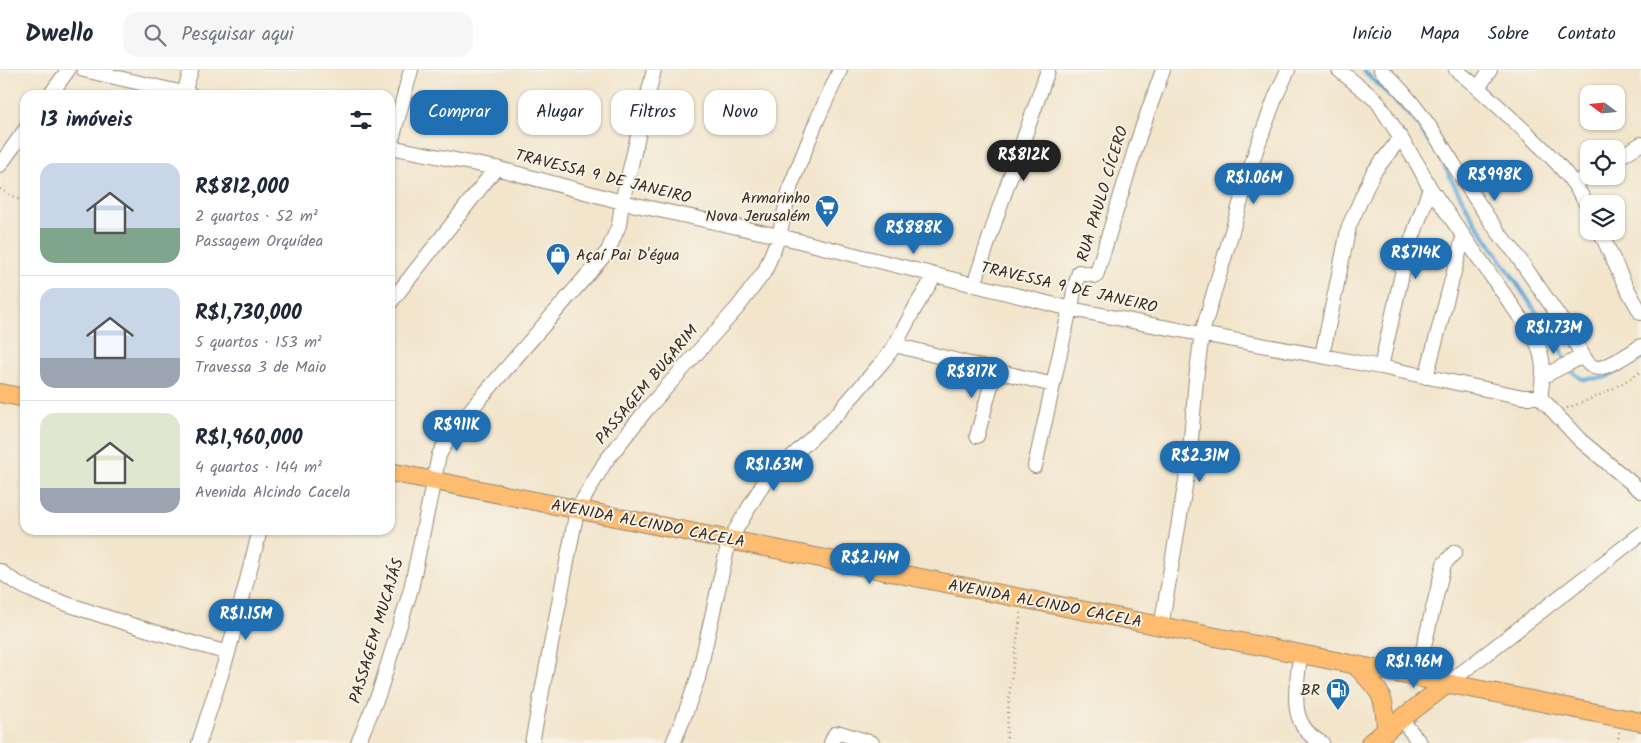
<!DOCTYPE html>
<html lang="pt">
<meta charset="utf-8">
<style>
:root{--surface:#fff;--page:#f6f6f7;--text:#1f2937;--muted:#747a83;--line:#e0e1e3;--accent:#1f6fb2}
body{margin:0;font-family:Kalam,sans-serif;background:var(--page);color:var(--text);height:100vh;display:flex;flex-direction:column;font-size:19px;white-space:nowrap}
*{box-sizing:border-box;margin:0}
p{font-size:16px;color:var(--muted)}
.icon{flex:none;width:28px;height:28px;fill:none;stroke:currentColor;stroke-width:2;stroke-linecap:round;stroke-linejoin:round}
.map{position:relative;flex:1;overflow:hidden}
.details{position:absolute;left:20px;top:20px;width:375px;height:445px;display:flex;flex-direction:column;background:var(--surface);border-radius:15px;box-shadow:0 1px 4px #0004}
.details>*{flex:none}
.banner{position:absolute;left:410px;top:20px;width:475px;height:45px;display:flex;gap:10px}
.needle{width:32px;rotate:286deg}
.fabs{position:absolute;left:1580px;top:15px;display:grid;gap:10px}
.fabs a{display:grid;place-items:center;width:45px;height:45px;border-radius:10px;background:var(--surface);box-shadow:0 1px 4px #0004;font-size:25px}
.price{position:absolute;translate:-50% -42px;padding:0 11px;border-radius:18px;background:var(--accent);color:#fff;font-size:16px;line-height:32px;filter:drop-shadow(0 1px 2px #0008)}
.price::after{content:'';position:absolute;left:50%;top:30px;width:15px;height:11px;margin-left:-8px;background:inherit;clip-path:polygon(0 0,100% 0,50% 100%)}
.price.selected{background:#222;color:#fff}
ul{padding:0;list-style:none}
li{display:flex;align-items:center;gap:15px;height:125px;padding:0 20px}
li+li{border-top:1px solid var(--line)}
li span{display:grid;place-items:center;flex:none;width:140px;height:100px;border-radius:15px;color:#555}
li>.icon{margin-inline-start:auto}
span .icon{width:60px;height:60px;fill:#fffc;stroke-width:1}
li b{font-size:21px}
h2{display:flex;justify-content:space-between;align-items:center;height:60px;padding:0 20px;font-size:21px}
.chip{padding:0 18px;border-radius:15px;background:var(--surface);box-shadow:0 1px 4px #0004;font-size:18px;line-height:45px}
.chip.selected{background:var(--accent);color:#fff}
header{display:flex;align-items:center;gap:30px;box-sizing:border-box;height:70px;padding:0 25px;background:var(--surface);border-bottom:1px solid var(--line)}
header strong{font-size:24px}
nav{display:flex;gap:28px;margin-inline-start:auto;font-size:18px}
.search{width:350px;height:45px;background:var(--page);display:flex;align-items:center;gap:12px;box-sizing:border-box;padding:0 18px;border-radius:15px;color:var(--muted);font-size:19px}
.map>svg:first-child{display:block}
.lines{fill:none;stroke-linecap:round;stroke-linejoin:round}
.stream{stroke:#60a9d7;stroke-width:4.5}
.minor-casing{stroke:#968875;stroke-width:16}
.major-casing{stroke:#968875;stroke-width:20}
.path{stroke:#968875;stroke-width:2.5;stroke-dasharray:1 4;stroke-linecap:butt}
.minor{stroke:#fff;stroke-width:14}
.major{stroke:#fdbc6f;stroke-width:18}
.labels{text-anchor:middle;dominant-baseline:central;stroke-width:4;stroke-linejoin:round;paint-order:stroke}
.street-label{font-size:16px;fill:#3b2a1e;stroke:#f7f3e8}
.poi-label{font-size:16px;fill:#3b2a1e;stroke:#f7f3e8;text-anchor:end}
</style>
<header>
<strong>Dwello</strong>
<div class="search"><svg class="icon" aria-label="search" viewBox="0 0 24 24"><circle cx="10" cy="10" r="6"/><path d="M15 15l6 6"/></svg>Pesquisar aqui</div>
<nav><a>Início</a><a>Mapa</a><a>Sobre</a><a>Contato</a></nav>
</header>
<div class="map">
<svg width="1641" height="673" viewBox="0 0 1641 673">
<rect width="100%" height="100%" fill="#f7f3e8"/>
<filter id="ink" filterUnits="userSpaceOnUse"><feTurbulence type="fractalNoise" baseFrequency=".02" numOctaves="2"/><feDisplacementMap in="SourceGraphic" scale="10" xChannelSelector="R" yChannelSelector="G"/><feConvolveMatrix kernelMatrix="1 2 1 2 8 2 1 2 1" color-interpolation-filters="sRGB"/></filter>
<filter id="wash" filterUnits="userSpaceOnUse"><feTurbulence type="fractalNoise" baseFrequency=".0096" numOctaves="4" result="noise"/><feDisplacementMap in="SourceGraphic" scale="20" xChannelSelector="R" yChannelSelector="G"/><feGaussianBlur stdDeviation="1.12" result="paint"/><feColorMatrix in="noise" values="0 0 0 0 0 0 0 0 0 0 0 0 0 0 0 0 0 1.4 0 .05"/><feComposite in="paint" operator="in"/></filter>
<g filter="url(#wash)">
<rect width="100%" height="100%" fill="#f2e5cc"/>
<g class="lines">
<!-- stream -->
<path class="stream" d="M1363,0L1414,49L1441,88L1451,109L1472,147L1543,252L1555,266L1570,300L1582,309L1604,308L1641,289"/>
</g>
</g>
<g filter="url(#ink)">
<g class="lines">
<defs>
<path id="minor" d="M84,0L192,25
M1339,0L1377,31L1418,95L1430,118L1536,270C1545,292 1544,304 1540,327
M1381,0C1426,40 1451,94 1485,143C1494,156 1502,169 1513,180L1560,248L1587,292C1590,295 1593,298 1598,298C1610,297 1630,283 1641,276
M1456,0C1477,16 1495,33 1514,51C1542,77 1572,104 1589,139
M1479,17L1490,0
M184,23L191,0
M50,25L68,0
M390,77L496,98L622,132L779,166L1071,239L1147,254L1381,297L1523,327H1540
M390,77L411,0
M1616,89L1641,74
M0,95L25,60
M1574,114L1589,105
M1600,161L1625,215L1641,243
M974,215L1000,136L1048,0
M390,233L496,98
M1071,239L1074,220L1079,202L1096,206L1139,67L1163,0
M895,275L1053,315
M1322,286L1349,156L1373,103L1401,67
M1381,297L1406,186L1430,118
M1544,306L1583,286
M1426,307L1463,168
M1540,327L1580,370L1641,421
M977,366L995,301
M1035,396L1070,238
M0,501C27,523 59,531 91,542C136,557 182,570 228,583
M1161,557L1189,393L1196,309L1202,263L1256,80L1276,26L1288,0
M1300,585C1297,619 1286,654 1322,673
M1416,608L1444,494L1455,482
M1447,614L1641,464
M1401,649L1420,673
M199,673L228,583L260,460
M358,673L379,623L411,519L439,385L453,360L608,181L619,155L622,132L654,0
M532,673L577,440L605,392L647,339L738,237L765,201L779,166L791,115L817,50L840,0
M673,673L682,652L698,608L729,471L763,414L838,343L884,290L895,275L916,236L935,205
M831,673L835,664L840,663L872,673"/>
<path id="major" d="M0,323L25,328
M390,402L1641,652
M1356,596C1381,622 1385,624 1386,661
M1370,673L1447,614"/>
</defs>
<!-- minor casing -->
<use href="#minor" class="minor-casing"/>
<!-- major casing -->
<use href="#major" class="major-casing"/>
<!-- path -->
<path class="path" d="M0,119L25,133
M1567,338C1593,329 1619,317 1641,301
M1006,673L1010,618L1021,543
M1618,673L1619,662"/>
<!-- minor -->
<use href="#minor" class="minor"/>
<!-- major -->
<use href="#major" class="major"/>
</g>
</g>
<!-- icons -->
<defs>
<symbol id="supermarket-pin" viewBox="-11 -11 22 30"><path d="M0 17L-7.5 6A9.5 9.5 0 1 1 7.5 6Z" fill="#1f6fb2" stroke="#f7f3e8"/><path d="M-6-5.5h2.5l.6 2H6L4.5 2H-2.5L-4.4-4H-6ZM-1.5 3.2a1.3 1.3 0 1 0 .1 0ZM3 3.2a1.3 1.3 0 1 0 .1 0Z" fill="#fff"/></symbol>
<symbol id="shop-pin" viewBox="-11 -11 22 30"><path d="M0 17L-7.5 6A9.5 9.5 0 1 1 7.5 6Z" fill="#1f6fb2" stroke="#f7f3e8"/><path d="M-5-2.5h2.3a2.7 3.5 0 0 1 5.4 0H5L5.5 6h-11ZM-1.5-2.5h3a1.5 2.3 0 0 0-3 0Z" fill="#fff"/></symbol>
<symbol id="fuel-pin" viewBox="-11 -11 22 30"><path d="M0 17L-7.5 6A9.5 9.5 0 1 1 7.5 6Z" fill="#1f6fb2" stroke="#f7f3e8"/><path d="M-5.5-6h7V0h2V4h1.3V-2.5L3-4.5l.8-.8L6-3V5H2.5V1h-1V6h-7ZM-4.2-4.7v3.2H.2V-4.7Z" fill="#fff"/></symbol>
</defs>
<g fill-rule="evenodd">
<use href="#supermarket-pin" x="813" y="123" width="28" height="38"/>
<use href="#shop-pin" x="544" y="171" width="28" height="38"/>
<use href="#fuel-pin" x="1324" y="606" width="28" height="38"/>
</g>
<g class="labels">
<!-- street labels -->
<g class="street-label">
<text transform="translate(603 107) rotate(14)">TRAVESSA 9 DE JANEIRO</text>
<text transform="translate(1103 124) rotate(-73)">RUA PAULO CÍCERO</text>
<text transform="translate(1069 218) rotate(13)">TRAVESSA 9 DE JANEIRO</text>
<text transform="translate(647 315) rotate(-50)">PASSAGEM BUGARIM</text>
<text transform="translate(648 454) rotate(11)">AVENIDA ALCINDO CACELA</text>
<text transform="translate(1045 534) rotate(11)">AVENIDA ALCINDO CACELA</text>
<text transform="translate(377 561) rotate(-73)">PASSAGEM MUCAJÁS</text>
</g>
<!-- poi labels -->
<g class="poi-label">
<text x="810" y="128">Armarinho<tspan x="810" dy="18">Nova Jerusalém</tspan></text>
<text x="576" y="185" text-anchor="start">Açaí Pai D'égua</text>
<text x="1320" y="620">BR</text>
</g>
</g>
</svg>
<div class="fabs">
<a><svg class="needle" viewBox="-14 -14 28 28"><path d="M0-13l5 13h-10z" fill="#e53935"/><path d="M0 13l5-13h-10z" fill="#747a83"/></svg></a>
<a><svg class="icon" aria-label="locate" viewBox="0 0 24 24"><circle cx="12" cy="12" r="6"/><path d="M12 2v4M12 18v4M2 12h4M18 12h4"/></svg></a>
<a><svg class="icon" aria-label="layers" viewBox="0 0 24 24"><path d="M12 4l9 5-9 5-9-5zM3 14l9 5 9-5"/></svg></a>
</div>
<b class="price selected" style="left:1024px;top:112px">R$812K</b>
<b class="price" style="left:1495px;top:132px">R$998K</b>
<b class="price" style="left:1254px;top:135px">R$1.06M</b>
<b class="price" style="left:914px;top:185px">R$888K</b>
<b class="price" style="left:1416px;top:210px">R$714K</b>
<b class="price" style="left:1554px;top:285px">R$1.73M</b>
<b class="price" style="left:972px;top:329px">R$817K</b>
<b class="price" style="left:457px;top:382px">R$911K</b>
<b class="price" style="left:1200px;top:413px">R$2.31M</b>
<b class="price" style="left:774px;top:422px">R$1.63M</b>
<b class="price" style="left:870px;top:515px">R$2.14M</b>
<b class="price" style="left:246px;top:571px">R$1.15M</b>
<b class="price" style="left:1414px;top:619px">R$1.96M</b>
<div class="banner">
<a class="chip selected">Comprar</a>
<a class="chip">Alugar</a>
<a class="chip">Filtros</a>
<a class="chip">Novo</a>
</div>
<section class="details">
<h2>13 imóveis<svg class="icon" aria-label="filters" viewBox="0 0 24 24"><path d="M4 7h16M4 17h16"/><circle cx="9" cy="7" r="2"/><circle cx="15" cy="17" r="2"/></svg></h2>
<ul>
<li><span style="background:linear-gradient(#c9d6e8 65%,#7fa58c 0)"><svg class="icon" aria-label="home" viewBox="0 0 24 24"><path d="M3 11l9-7 9 7M6 9v11h12V9"/></svg></span><div><b>R$812,000</b><p>2 quartos · 52 m²</p><p>Passagem Orquídea</p></div></li>
<li><span style="background:linear-gradient(#c9d6e8 70%,#9aa5b1 0)"><svg class="icon" aria-label="home" viewBox="0 0 24 24"><path d="M3 11l9-7 9 7M6 9v11h12V9"/></svg></span><div><b>R$1,730,000</b><p>5 quartos · 153 m²</p><p>Travessa 3 de Maio</p></div></li>
<li><span style="background:linear-gradient(#dfe7d0 75%,#9aa5b1 0)"><svg class="icon" aria-label="home" viewBox="0 0 24 24"><path d="M3 11l9-7 9 7M6 9v11h12V9"/></svg></span><div><b>R$1,960,000</b><p>4 quartos · 144 m²</p><p>Avenida Alcindo Cacela</p></div></li>
</ul>
</section>
</div>
